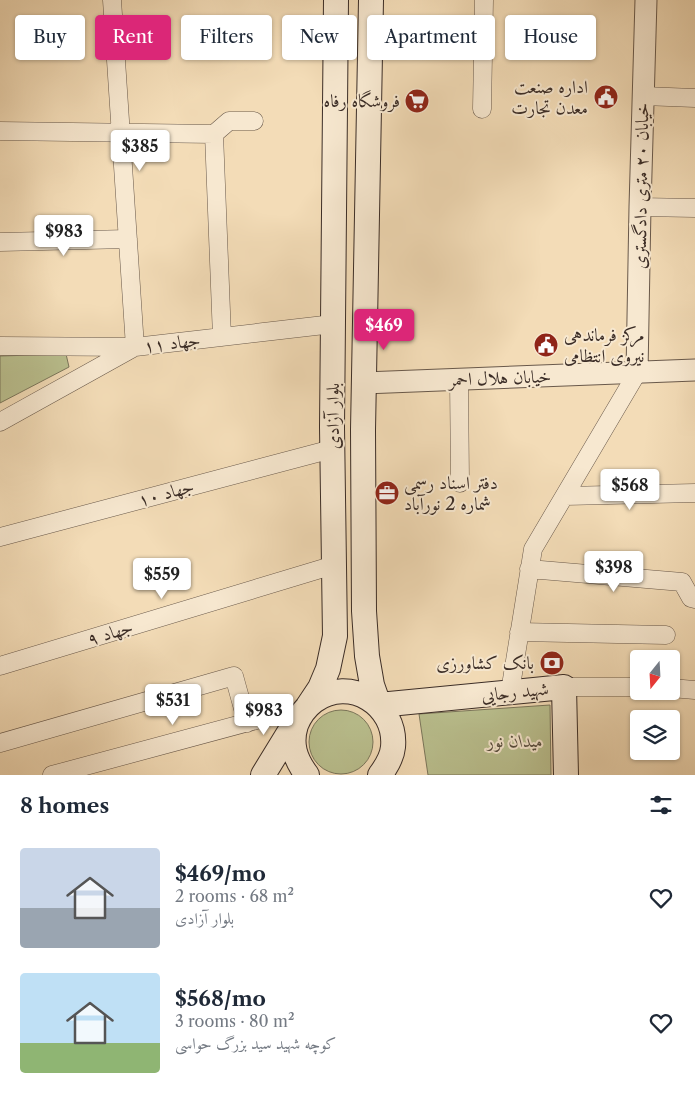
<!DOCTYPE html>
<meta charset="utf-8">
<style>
:root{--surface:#fff;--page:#f6f6f7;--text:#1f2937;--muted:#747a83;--accent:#db2777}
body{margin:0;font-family:"Libre Caslon Text",Amiri,serif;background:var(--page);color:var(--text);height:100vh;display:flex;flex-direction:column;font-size:19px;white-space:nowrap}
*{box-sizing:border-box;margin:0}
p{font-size:16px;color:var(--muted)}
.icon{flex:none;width:28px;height:28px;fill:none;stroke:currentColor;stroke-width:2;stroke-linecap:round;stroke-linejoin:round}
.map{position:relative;height:775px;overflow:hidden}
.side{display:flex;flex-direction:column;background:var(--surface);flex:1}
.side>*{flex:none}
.guide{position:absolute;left:15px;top:15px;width:665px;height:45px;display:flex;gap:10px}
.needle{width:32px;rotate:198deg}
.controls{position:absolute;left:630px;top:650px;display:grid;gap:10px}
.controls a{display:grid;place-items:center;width:50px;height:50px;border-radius:5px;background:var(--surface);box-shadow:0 1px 4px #0004;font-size:25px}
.price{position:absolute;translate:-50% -42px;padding:0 11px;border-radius:5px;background:#fff;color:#222;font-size:16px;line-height:32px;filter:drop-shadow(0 1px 2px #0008)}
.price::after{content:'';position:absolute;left:50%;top:30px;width:15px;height:11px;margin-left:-8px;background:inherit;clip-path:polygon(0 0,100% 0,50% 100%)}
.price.on{background:var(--accent);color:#fff}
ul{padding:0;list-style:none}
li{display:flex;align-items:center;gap:15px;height:125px;padding:0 20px}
li span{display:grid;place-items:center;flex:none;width:140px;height:100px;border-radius:5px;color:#555}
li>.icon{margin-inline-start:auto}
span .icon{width:60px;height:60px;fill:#fffc;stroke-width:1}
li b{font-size:21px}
h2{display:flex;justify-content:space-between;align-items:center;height:60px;padding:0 20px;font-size:21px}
.pill{padding:0 18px;border-radius:5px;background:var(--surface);box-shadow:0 1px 4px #0004;font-size:18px;line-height:45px}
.pill.on{background:var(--accent);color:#fff}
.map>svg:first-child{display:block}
.green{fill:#bac08f;stroke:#7a765b}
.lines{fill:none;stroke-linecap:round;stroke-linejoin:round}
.minor-casing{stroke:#69594b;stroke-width:19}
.tertiary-casing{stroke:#69594b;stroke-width:23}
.secondary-casing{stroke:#3b2d27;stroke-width:26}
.minor{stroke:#f7e8d0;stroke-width:18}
.tertiary{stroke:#f7e8d0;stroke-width:21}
.secondary{stroke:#f7e8d0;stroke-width:24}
.labels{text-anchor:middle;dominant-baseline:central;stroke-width:4;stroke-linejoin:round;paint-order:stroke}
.poi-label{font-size:18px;fill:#3b2d27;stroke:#f7e8d0;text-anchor:end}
.street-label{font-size:18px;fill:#3b2d27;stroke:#f7e8d0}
.park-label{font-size:18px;font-style:italic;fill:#544a3c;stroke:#f7e8d0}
</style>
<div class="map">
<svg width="695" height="775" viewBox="0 0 695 775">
<rect width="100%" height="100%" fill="#f3dcb7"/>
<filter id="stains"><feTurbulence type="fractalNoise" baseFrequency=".004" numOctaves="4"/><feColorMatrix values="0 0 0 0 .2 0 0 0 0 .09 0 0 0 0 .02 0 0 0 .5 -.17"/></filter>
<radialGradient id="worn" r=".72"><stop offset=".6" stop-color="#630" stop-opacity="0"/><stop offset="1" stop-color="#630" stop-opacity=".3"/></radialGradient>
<!-- green -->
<path class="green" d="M66,354L69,367L0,403V356Z
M550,705L551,775H428L419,714Z
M309 742a32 32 0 1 1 64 0a32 32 0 1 1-64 0Z"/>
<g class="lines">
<defs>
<path id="minor" d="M643,96L695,98
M482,109L484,0
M0,131L214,134
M214,134L222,337
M214,134L229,121H254
M640,207L695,208
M0,242L128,239
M0,346L135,347L112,0
M459,379L460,483
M0,422L135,347L333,324
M565,496L695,493
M0,537L332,449
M529,569L682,582L691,598L695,599
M519,632L666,635
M0,666L334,565
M564,687H639
M671,688L695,690
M510,692L533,549L637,373
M0,743L234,676L247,723
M52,775L271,716L298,718"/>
<path id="tertiary" d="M637,373L640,207L646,0
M364,383L695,370"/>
<path id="secondary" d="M371,0L363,430L364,611L367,656L372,685L379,705L564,687L566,775
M308,706L320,688L328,669L335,636L332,427L336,0
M263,775L293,726
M307,775C295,759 290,744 296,725C300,715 306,707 314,701C350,675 397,705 393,747C392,758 386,767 380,775"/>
</defs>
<!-- minor casing -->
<use href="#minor" class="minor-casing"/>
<!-- tertiary casing -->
<use href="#tertiary" class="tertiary-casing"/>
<!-- secondary casing -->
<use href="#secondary" class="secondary-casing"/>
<!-- minor -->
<use href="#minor" class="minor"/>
<!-- tertiary -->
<use href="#tertiary" class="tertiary"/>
<!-- secondary -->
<use href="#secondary" class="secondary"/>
</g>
<!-- icons -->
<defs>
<symbol id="civic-disc" viewBox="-11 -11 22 22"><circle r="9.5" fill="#8f2418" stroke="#f7e8d0"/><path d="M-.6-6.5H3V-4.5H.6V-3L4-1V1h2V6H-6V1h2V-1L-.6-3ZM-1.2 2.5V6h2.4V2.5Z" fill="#fff"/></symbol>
<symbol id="supermarket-disc" viewBox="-11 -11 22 22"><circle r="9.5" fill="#8f2418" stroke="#f7e8d0"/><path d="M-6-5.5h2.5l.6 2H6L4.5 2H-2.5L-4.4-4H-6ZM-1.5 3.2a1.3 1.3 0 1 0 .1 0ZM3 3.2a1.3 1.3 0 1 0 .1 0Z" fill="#fff"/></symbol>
<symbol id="office-disc" viewBox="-11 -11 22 22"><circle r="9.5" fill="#8f2418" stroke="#f7e8d0"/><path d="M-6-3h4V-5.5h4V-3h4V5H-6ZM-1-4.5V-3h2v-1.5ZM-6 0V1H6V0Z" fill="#fff"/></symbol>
<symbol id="bank-disc" viewBox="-11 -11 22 22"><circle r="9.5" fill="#8f2418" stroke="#f7e8d0"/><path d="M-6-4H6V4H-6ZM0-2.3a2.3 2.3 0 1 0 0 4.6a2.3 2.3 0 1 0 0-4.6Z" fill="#fff"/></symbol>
</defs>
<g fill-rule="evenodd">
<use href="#civic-disc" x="592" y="83" width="28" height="28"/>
<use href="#supermarket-disc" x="403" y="87" width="28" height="28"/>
<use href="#civic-disc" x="532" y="331" width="28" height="28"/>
<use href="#office-disc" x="373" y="479" width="28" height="28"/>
<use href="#bank-disc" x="538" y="649" width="28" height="28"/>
</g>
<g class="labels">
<!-- poi labels -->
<g class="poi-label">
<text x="588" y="87">اداره صنعت<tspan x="588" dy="21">معدن تجارت</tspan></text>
<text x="400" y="101">فروشگاه رفاه</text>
<text x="564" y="335" text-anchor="start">مرکز فرماندهی<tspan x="564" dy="21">نیروی انتظامی</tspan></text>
<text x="404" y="483" text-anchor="start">دفتر اسناد رسمی<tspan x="404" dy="21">شماره 2 نورآباد</tspan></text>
<text x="534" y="663">بانک کشاورزی</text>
</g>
<!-- street labels -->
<g class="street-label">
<text transform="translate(641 186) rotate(-89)">خیابان ۲۰ متری دادگستری</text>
<text transform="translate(172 343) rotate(-7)">جهاد ۱۱</text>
<text transform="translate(500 378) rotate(-2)">خیابان هلال احمر</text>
<text transform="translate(333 416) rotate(-90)">بلوار آزادی</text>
<text transform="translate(166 493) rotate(-15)">جهاد ۱۰</text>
<text transform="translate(110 633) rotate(-17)">جهاد ۹</text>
<text transform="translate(515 692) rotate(-6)">شهید رجایی</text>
</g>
<!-- park labels -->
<g class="park-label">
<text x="515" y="741">میدان نور</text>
</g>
</g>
<rect width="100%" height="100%" filter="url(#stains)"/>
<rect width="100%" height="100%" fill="url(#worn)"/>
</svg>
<div class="controls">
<a><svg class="needle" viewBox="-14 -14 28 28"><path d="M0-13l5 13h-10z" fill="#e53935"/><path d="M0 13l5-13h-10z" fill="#747a83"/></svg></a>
<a><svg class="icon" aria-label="layers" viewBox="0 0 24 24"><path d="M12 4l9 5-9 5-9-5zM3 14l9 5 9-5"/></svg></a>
</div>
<b class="price" style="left:140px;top:172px">$385</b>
<b class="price" style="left:64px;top:257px">$983</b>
<b class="price on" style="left:384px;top:351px">$469</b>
<b class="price" style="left:630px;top:511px">$568</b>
<b class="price" style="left:614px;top:593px">$398</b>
<b class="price" style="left:162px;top:600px">$559</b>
<b class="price" style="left:173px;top:726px">$531</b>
<b class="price" style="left:264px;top:736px">$983</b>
<div class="guide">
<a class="pill">Buy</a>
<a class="pill on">Rent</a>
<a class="pill">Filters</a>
<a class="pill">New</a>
<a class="pill">Apartment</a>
<a class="pill">House</a>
</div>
</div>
<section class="side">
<h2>8 homes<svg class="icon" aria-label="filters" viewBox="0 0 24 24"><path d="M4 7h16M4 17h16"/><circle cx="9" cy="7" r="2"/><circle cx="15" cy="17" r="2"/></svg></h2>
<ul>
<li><span style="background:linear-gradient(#c9d6e8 60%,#9aa5b1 0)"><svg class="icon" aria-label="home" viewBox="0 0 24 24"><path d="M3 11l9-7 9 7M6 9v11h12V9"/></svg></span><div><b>$469/mo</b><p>2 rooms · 68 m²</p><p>بلوار آزادی</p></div><svg class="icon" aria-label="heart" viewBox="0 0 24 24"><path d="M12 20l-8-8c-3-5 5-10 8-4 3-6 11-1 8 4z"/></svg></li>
<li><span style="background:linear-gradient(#bfe0f5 70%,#8fb573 0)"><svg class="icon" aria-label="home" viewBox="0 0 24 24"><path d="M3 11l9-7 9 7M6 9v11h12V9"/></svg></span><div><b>$568/mo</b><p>3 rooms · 80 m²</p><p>کوچه شهید سید بزرگ حواسی</p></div><svg class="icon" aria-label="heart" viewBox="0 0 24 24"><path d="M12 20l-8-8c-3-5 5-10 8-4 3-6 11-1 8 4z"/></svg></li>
</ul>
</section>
